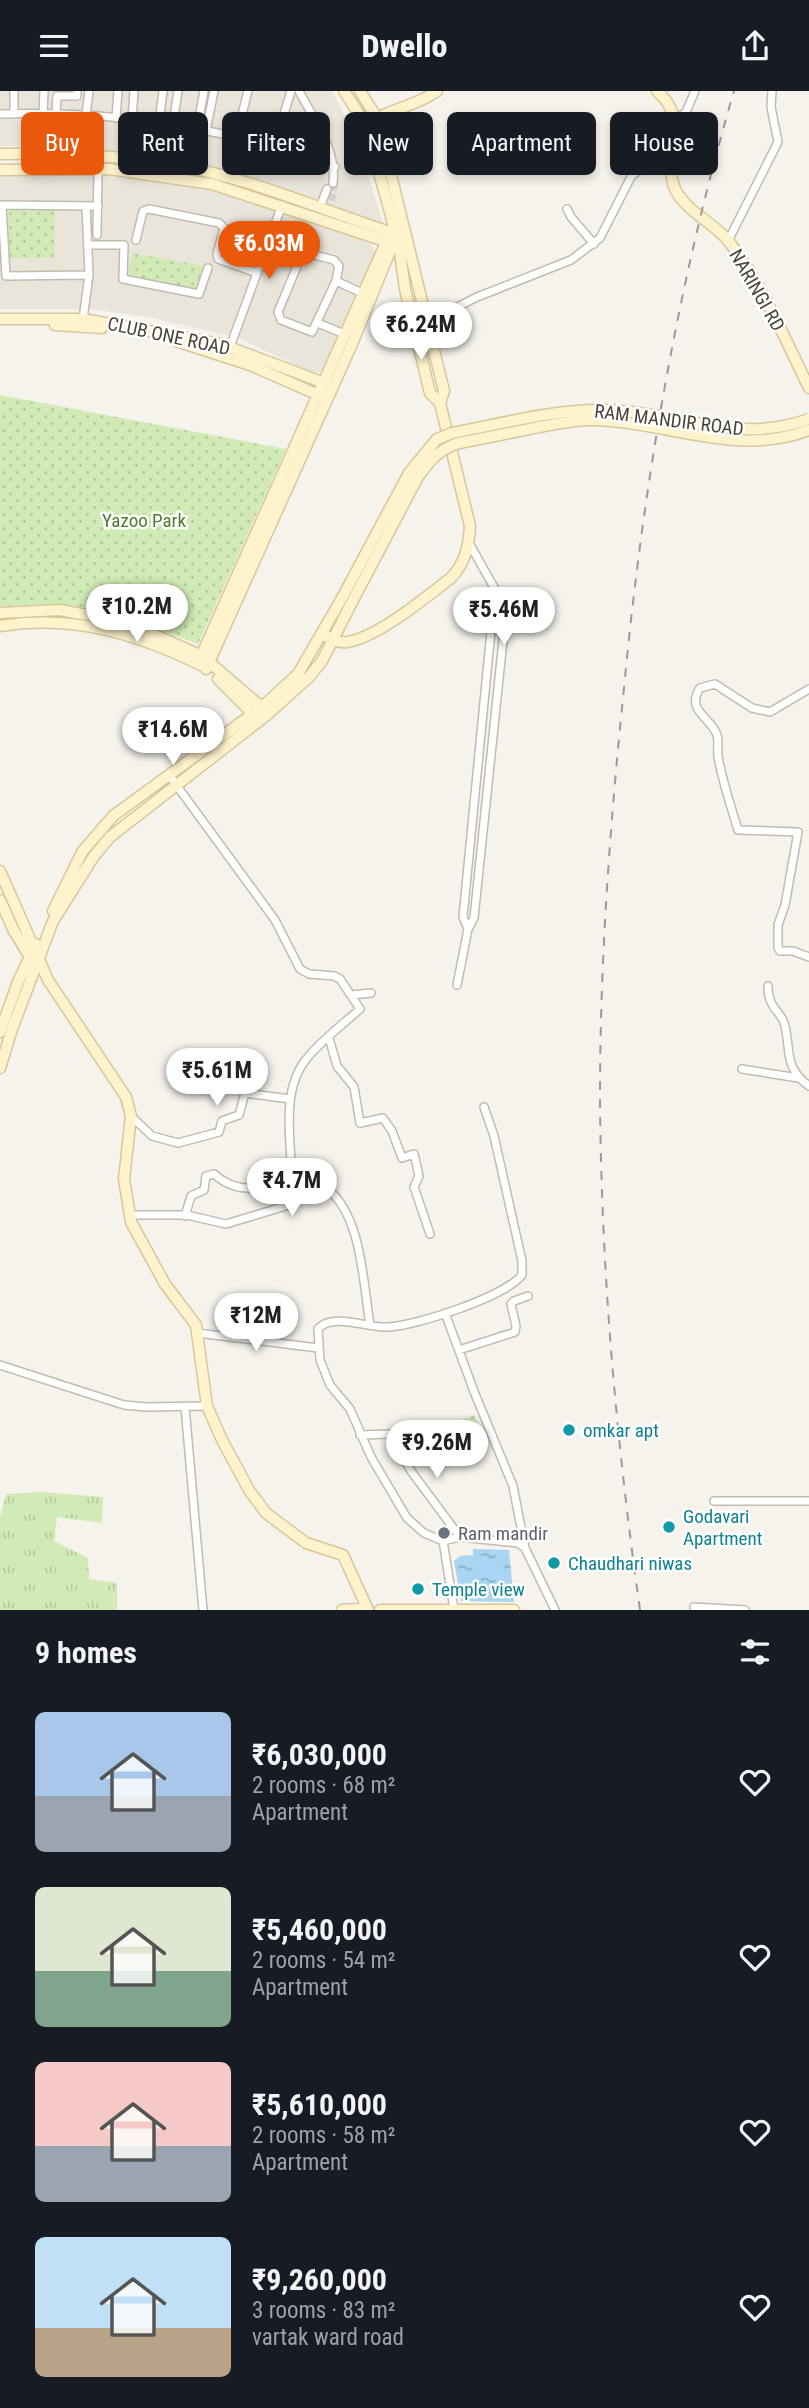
<!DOCTYPE html>
<meta charset="utf-8">
<style>
:root{--surface:#171b24;--page:#20242c;--text:#f1f3f6;--muted:#9ea1a6;--accent:#ea580c}
body{margin:0;font-family:"Roboto Condensed",sans-serif;background:var(--page);color:var(--text);height:100vh;display:flex;flex-direction:column;font-size:26px;white-space:nowrap}
*{box-sizing:border-box;margin:0}
p{font-size:23px;color:var(--muted)}
.icon{flex:none;width:38px;height:38px;fill:none;stroke:currentColor;stroke-width:2;stroke-linecap:round;stroke-linejoin:round}
.map{position:relative;height:1519px;overflow:hidden}
.sheet{display:flex;flex-direction:column;background:var(--surface);flex:1}
.sheet>*{flex:none}
.banner{position:absolute;left:21px;top:21px;width:768px;height:63px;display:flex;gap:14px}
.price{position:absolute;translate:-50% -60px;padding:0 16px;border-radius:24px;background:#fff;color:#222;font-size:23px;line-height:46px;filter:drop-shadow(0 2px 4px #0008)}
.price::after{content:'';position:absolute;left:50%;top:42px;width:21px;height:16px;margin-left:-10px;background:inherit;clip-path:polygon(0 0,100% 0,50% 100%)}
.price.on{background:var(--accent);color:#fff}
ul{padding:0;list-style:none}
li{display:flex;align-items:center;gap:21px;height:175px;padding:0 35px}
li span{display:grid;place-items:center;flex:none;width:196px;height:140px;border-radius:10px;color:#555}
li>.icon{margin-inline-start:auto}
span .icon{width:84px;height:84px;fill:#fffc;stroke-width:1}
li b{font-size:30px}
h2{display:flex;justify-content:space-between;align-items:center;height:84px;padding:0 35px;font-size:30px}
.tag{padding:0 24px;border-radius:10px;background:var(--surface);box-shadow:0 4px 10px #0003;font-size:24px;line-height:63px}
.tag.on{background:var(--accent);color:#fff}
header{display:flex;justify-content:space-between;align-items:center;height:91px;padding:0 35px;background:var(--surface);font-size:32px;font-weight:800}
.map>svg:first-child{display:block}
.residential{fill:#eae5da}
.grass{fill:url(#grass-tufts)}
.park{fill:url(#park-dots)}
.water{fill:url(#water-ripples)}
.lines{fill:none;stroke-linecap:round;stroke-linejoin:round}
.street-tunnel{stroke:#d4d0c8;stroke-width:7;stroke-dasharray:7 3.5;stroke-linecap:butt}
.street-casing{stroke:#c2bbae;stroke-width:10}
.secondary-casing{stroke:#d6c79b;stroke-width:13}
.street{stroke:#fff;stroke-width:7}
.secondary{stroke:#fff3cd;stroke-width:10}
.rail{stroke:#9a9a9a;stroke-width:2;stroke-dasharray:9 9;stroke-linecap:butt}
.secondary-bridge-casing{stroke:#d6c79b;stroke-width:13;stroke-linecap:butt}
.secondary-bridge{stroke:#fff3cd;stroke-width:10}
.culture-dot{fill:#0f9aa8;stroke:#fff;stroke-width:2.5}
.worship-dot{fill:#6b7280;stroke:#fff;stroke-width:2.5}
.labels{text-anchor:middle;dominant-baseline:central;stroke-width:5;stroke-linejoin:round;paint-order:stroke}
.street-label{font-size:19px;fill:#4b4439;stroke:#fff}
.park-label{font-size:19px;fill:#4a7f2a;stroke:#fff}
.culture-label{font-size:19px;fill:#0d838f;stroke:#fff;text-anchor:start}
.worship-label{font-size:19px;fill:#5b616d;stroke:#fff;text-anchor:start}
</style>
<header><svg class="icon" aria-label="menu" viewBox="0 0 24 24"><path d="M4 6h16M4 12h16M4 18h16"/></svg>Dwello<svg class="icon" aria-label="share" viewBox="0 0 24 24"><path d="M12 15V3M7 8l5-5 5 5M5 13v7h14v-7"/></svg></header>
<div class="map">
<svg width="809" height="1519" viewBox="0 0 809 1519">
<defs>
<pattern id="grass-tufts" width="24" height="20" patternUnits="userSpaceOnUse" patternTransform="scale(1.75)"><rect width="24" height="20" fill="#d2eab5"/><path d="M3 7l-1-3M5 7V3M7 7l1-3M15 17l-1-3M17 17v-4M19 17l1-3" fill="none" stroke="#b6ca9c"/></pattern>
<pattern id="park-dots" width="8" height="8" patternUnits="userSpaceOnUse" patternTransform="scale(1.75)"><rect width="8" height="8" fill="#d2eab5"/><path d="M2 2h.1M6 6h.1" fill="none" stroke="#b6ca9c" stroke-width="1.8" stroke-linecap="round"/></pattern>
<pattern id="water-ripples" width="26" height="14" patternUnits="userSpaceOnUse" patternTransform="scale(1.75)"><rect width="26" height="14" fill="#a9d4f2"/><path d="M2 4q2-2 4 0t4 0M15 11q2-2 4 0t4 0" fill="none" stroke="#8caec5"/></pattern>
</defs>
<rect width="100%" height="100%" fill="#f6f3ec"/>
<!-- residential -->
<path class="residential" d="M0,0H332L358,50L383,133L308,105L174,67L125,61L45,55H0Z
M90,81L125,83L241,104L361,146L372,154L377,165L321,282H313L238,247L153,227L91,218H0V84Z"/>
<!-- grass -->
<path class="grass" d="M43,1401L103,1406L102,1432L57,1426L54,1450L88,1467L89,1488L117,1492V1519H0V1426L6,1403Z"/>
<!-- park -->
<path class="park" d="M8,119H54V167H9Z
M133,162L204,175L197,200L127,186Z
M0,304L286,358L198,553L109,520L47,513L0,515Z
M475,1324L481,1348L443,1364L438,1338Z"/>
<!-- water -->
<path class="water" d="M473,1458L509,1459L514,1511L461,1510L454,1470L460,1465L473,1464Z"/>
<g class="lines">
<!-- street-tunnel -->
<path class="street-tunnel" d="M327,119L335,100L333,92L330,95"/>
<defs>
<path id="street" d="M14,0V23
M299,0C314,29 337,58 333,92
M0,23C74,21 150,27 222,43C260,52 297,67 335,76
M43,23L44,0
M56,23L57,5H77V0
M86,24L89,0
M116,27L118,0
M132,29L134,0
M675,29L686,21L695,0
M159,31L163,0
M173,33L178,0
M197,38L204,0
M206,40L214,0
M236,47L248,0
M273,59L291,0
M79,64L82,31L86,24L89,32L86,64
M320,116L327,98
M567,118L571,126L594,153
M97,144L98,78
M136,149L143,120L149,118L219,132L224,137L217,163L218,168L257,182
M728,150L778,51L771,16L772,0
M88,154H124L123,188L199,203L208,177
M303,161L334,169L339,175L336,190L312,241L281,229L278,221Z
M89,184L6,185L2,114L98,115
M336,190L362,202
M83,228L89,184L86,115
M428,231L477,206L571,169L600,147L632,84L645,76L672,72
M318,232L344,243
M230,256L282,114
M809,598L770,621L752,617L715,593L700,597C685,620 712,627 717,644C719,650 717,659 718,665C722,690 731,715 738,739L798,741L785,814L778,834V857L780,860H793L809,866
M169,684L275,829L300,878L309,883L334,885L340,888L360,918C343,933 323,948 308,966C280,998 291,1049 292,1088L312,1099
M468,838L463,826L491,540L500,507
M457,894L468,838L474,827L505,530L500,507L469,452
M768,895C768,919 782,920 785,935C791,962 784,976 809,995
M351,904L371,902
M329,947L337,975L354,996L360,1032L383,1027L392,1040L402,1067L414,1063L419,1085L414,1096L430,1143
M742,978L798,987
M484,1016L494,1045L522,1170V1184C506,1205 414,1236 386,1236C368,1237 331,1221 318,1238L320,1269L330,1294L350,1318L371,1366L407,1427L424,1442L443,1450L460,1446L518,1452L525,1457L555,1519
M131,1025L152,1045L178,1052L219,1041L222,1030L239,1024L245,1002L290,1008
M130,1124H187L226,1133L289,1114L312,1099L325,1096C362,1122 363,1192 370,1234
M185,1125L191,1105L204,1099L206,1085L214,1083C238,1105 264,1097 292,1088
M445,1222L475,1303L513,1395L525,1457
M197,1242L318,1257
M459,1259L515,1241L516,1235L511,1213L514,1210L528,1205
M0,1274L124,1314L146,1316L207,1315
M185,1316L203,1519
M360,1344L391,1343L411,1380L460,1446
M714,1410H809
M443,1450L454,1518
M694,1516L745,1519"/>
<path id="secondary" d="M344,0L366,34L399,154L405,198L430,302L440,312
M657,0C695,34 659,66 676,100C688,122 715,132 730,152C763,195 785,248 809,297
M371,31C391,17 417,15 437,0
M0,63C57,62 114,64 170,73C249,86 323,120 399,144
M0,79L109,78L212,93L394,153
M0,228H83L221,253L327,293
M55,234L102,237
M176,250L250,274L321,305
M0,522L60,519L128,532L202,565L266,620
M0,535C73,523 138,543 203,575
M322,542C330,548 337,552 347,551C377,547 426,506 451,487C465,472 469,455 470,435L440,312L444,300L377,27L360,0
M198,572L388,147
M206,578L352,253L393,153L394,143
M218,588L256,626
M0,780L48,889L126,1006L131,1025L124,1088L131,1131L165,1193L196,1234L207,1315L222,1349L249,1399L266,1422L306,1452L343,1464L368,1519
M0,809L14,840L33,871
M53,820L82,761L113,725L262,616L298,583L342,507
M0,941L18,891L36,853
M0,977L12,938L53,830L94,765L110,746L268,623L309,586L322,570L351,513
M342,1519L367,1517
M380,1519H514"/>
</defs>
<!-- street casing -->
<use href="#street" class="street-casing"/>
<!-- secondary casing -->
<use href="#secondary" class="secondary-casing"/>
<!-- street -->
<use href="#street" class="street"/>
<!-- secondary -->
<use href="#secondary" class="secondary"/>
<!-- rail -->
<path class="rail" d="M640,1519C616,1349 601,1177 600,1005C600,869 610,733 624,597C643,396 677,194 734,0"/>
<defs>
<path id="secondary-bridge" d="M342,507L409,382L437,348L452,342C501,333 554,318 604,319C677,320 735,355 809,328
M351,513L418,386C429,370 437,361 455,353C483,347 511,342 539,336C556,333 574,329 592,329C666,330 736,367 809,339"/>
</defs>
<!-- secondary-bridge casing -->
<use href="#secondary-bridge" class="secondary-bridge-casing"/>
<!-- secondary-bridge -->
<use href="#secondary-bridge" class="secondary-bridge"/>
</g>
<!-- markers -->
<g class="culture-dot">
<circle cx="569" cy="1339" r="7"/>
<circle cx="669" cy="1436" r="7"/>
<circle cx="554" cy="1472" r="7"/>
<circle cx="418" cy="1498" r="7"/>
</g>
<circle class="worship-dot" cx="444" cy="1442" r="7"/>
<g class="labels">
<!-- street labels -->
<g class="street-label">
<text transform="translate(757 199) rotate(60)">NARINGI RD</text>
<text transform="translate(169 245) rotate(12)">CLUB ONE ROAD</text>
<text transform="translate(669 329) rotate(7)">RAM MANDIR ROAD</text>
</g>
<!-- park labels -->
<g class="park-label">
<text x="144" y="429">Yazoo Park</text>
</g>
<!-- culture labels -->
<g class="culture-label">
<text x="583" y="1339">omkar apt</text>
<text x="683" y="1425">Godavari<tspan x="683" dy="22">Apartment</tspan></text>
<text x="568" y="1472">Chaudhari niwas</text>
<text x="432" y="1498">Temple view</text>
</g>
<!-- worship labels -->
<g class="worship-label">
<text x="458" y="1442">Ram mandir</text>
</g>
</g>
</svg>
<b class="price on" style="left:269px;top:190px">₹6.03M</b>
<b class="price" style="left:421px;top:271px">₹6.24M</b>
<b class="price" style="left:137px;top:553px">₹10.2M</b>
<b class="price" style="left:504px;top:556px">₹5.46M</b>
<b class="price" style="left:173px;top:676px">₹14.6M</b>
<b class="price" style="left:217px;top:1017px">₹5.61M</b>
<b class="price" style="left:292px;top:1127px">₹4.7M</b>
<b class="price" style="left:256px;top:1262px">₹12M</b>
<b class="price" style="left:437px;top:1389px">₹9.26M</b>
<div class="banner">
<a class="tag on">Buy</a>
<a class="tag">Rent</a>
<a class="tag">Filters</a>
<a class="tag">New</a>
<a class="tag">Apartment</a>
<a class="tag">House</a>
</div>
</div>
<section class="sheet">
<h2>9 homes<svg class="icon" aria-label="filters" viewBox="0 0 24 24"><path d="M4 7h16M4 17h16"/><circle cx="9" cy="7" r="2"/><circle cx="15" cy="17" r="2"/></svg></h2>
<ul>
<li><span style="background:linear-gradient(#a9c7e8 60%,#9aa5b1 0)"><svg class="icon" aria-label="home" viewBox="0 0 24 24"><path d="M3 11l9-7 9 7M6 9v11h12V9"/></svg></span><div><b>₹6,030,000</b><p>2 rooms · 68 m²</p><p>Apartment</p></div><svg class="icon" aria-label="heart" viewBox="0 0 24 24"><path d="M12 20l-8-8c-3-5 5-10 8-4 3-6 11-1 8 4z"/></svg></li>
<li><span style="background:linear-gradient(#dfe7d0 60%,#7fa58c 0)"><svg class="icon" aria-label="home" viewBox="0 0 24 24"><path d="M3 11l9-7 9 7M6 9v11h12V9"/></svg></span><div><b>₹5,460,000</b><p>2 rooms · 54 m²</p><p>Apartment</p></div><svg class="icon" aria-label="heart" viewBox="0 0 24 24"><path d="M12 20l-8-8c-3-5 5-10 8-4 3-6 11-1 8 4z"/></svg></li>
<li><span style="background:linear-gradient(#f6c9c9 60%,#9aa5b1 0)"><svg class="icon" aria-label="home" viewBox="0 0 24 24"><path d="M3 11l9-7 9 7M6 9v11h12V9"/></svg></span><div><b>₹5,610,000</b><p>2 rooms · 58 m²</p><p>Apartment</p></div><svg class="icon" aria-label="heart" viewBox="0 0 24 24"><path d="M12 20l-8-8c-3-5 5-10 8-4 3-6 11-1 8 4z"/></svg></li>
<li><span style="background:linear-gradient(#bfe0f5 65%,#b9a48a 0)"><svg class="icon" aria-label="home" viewBox="0 0 24 24"><path d="M3 11l9-7 9 7M6 9v11h12V9"/></svg></span><div><b>₹9,260,000</b><p>3 rooms · 83 m²</p><p>vartak ward road</p></div><svg class="icon" aria-label="heart" viewBox="0 0 24 24"><path d="M12 20l-8-8c-3-5 5-10 8-4 3-6 11-1 8 4z"/></svg></li>
</ul>
</section>
